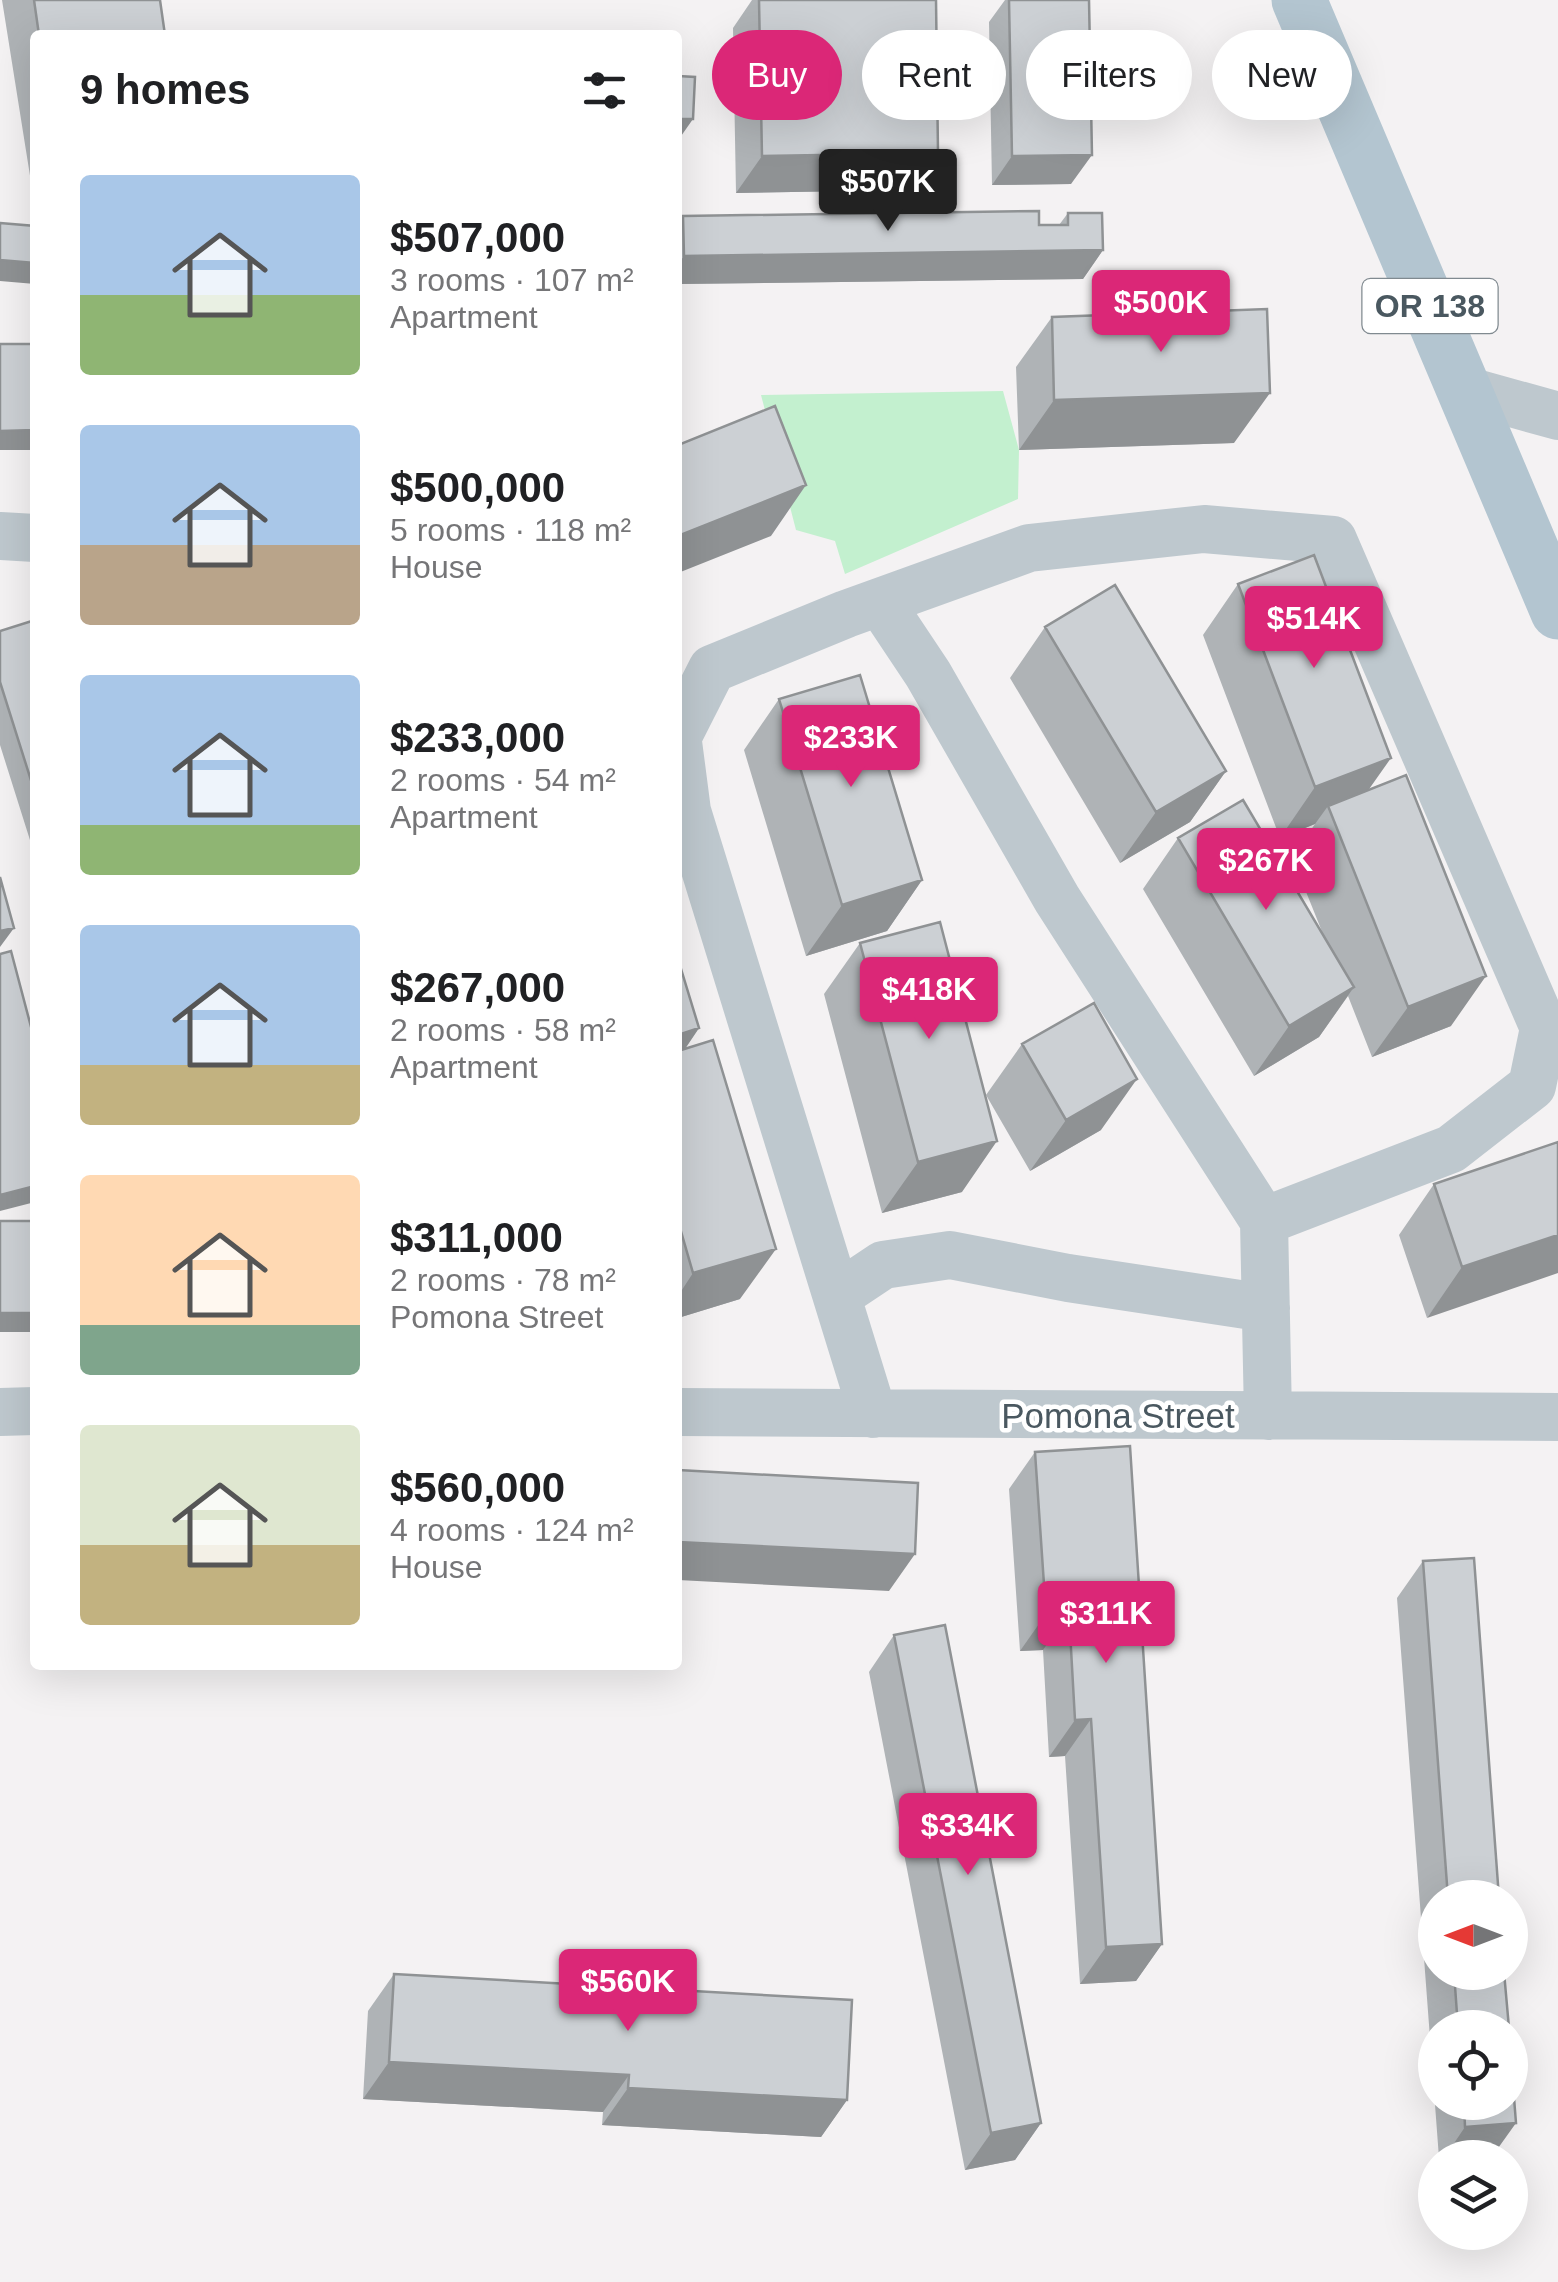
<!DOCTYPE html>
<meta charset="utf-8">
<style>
:root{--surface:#fff;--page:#f6f6f6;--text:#202124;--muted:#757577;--accent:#db2777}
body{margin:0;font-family:Arial,sans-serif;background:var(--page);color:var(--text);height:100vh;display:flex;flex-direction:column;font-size:38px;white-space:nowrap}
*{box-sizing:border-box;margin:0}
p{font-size:32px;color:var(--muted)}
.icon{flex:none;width:55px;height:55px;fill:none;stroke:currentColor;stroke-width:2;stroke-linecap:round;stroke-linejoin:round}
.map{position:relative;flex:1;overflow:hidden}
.side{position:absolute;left:30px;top:30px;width:652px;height:1640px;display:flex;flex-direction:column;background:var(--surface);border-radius:10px;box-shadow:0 10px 40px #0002}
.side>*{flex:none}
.hud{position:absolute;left:712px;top:30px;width:695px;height:90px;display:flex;gap:20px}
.needle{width:65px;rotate:270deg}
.tools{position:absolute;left:1418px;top:1880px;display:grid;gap:20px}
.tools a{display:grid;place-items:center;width:110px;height:110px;border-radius:50%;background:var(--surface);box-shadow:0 10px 40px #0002;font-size:50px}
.price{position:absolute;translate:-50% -85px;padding:0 22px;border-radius:10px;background:var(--accent);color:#fff;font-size:32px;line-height:65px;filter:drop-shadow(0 2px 5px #0008)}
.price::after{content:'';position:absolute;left:50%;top:60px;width:30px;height:22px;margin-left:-15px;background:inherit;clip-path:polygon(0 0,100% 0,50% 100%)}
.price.active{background:#222;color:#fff}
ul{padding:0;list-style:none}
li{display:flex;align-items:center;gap:30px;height:250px;padding:0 50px}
li span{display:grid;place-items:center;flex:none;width:280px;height:200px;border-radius:10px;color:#555}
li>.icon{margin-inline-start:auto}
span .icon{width:120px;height:120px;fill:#fffc;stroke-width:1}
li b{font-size:42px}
h2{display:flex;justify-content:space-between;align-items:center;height:120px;padding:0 50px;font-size:42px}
.tag{padding:0 35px;border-radius:45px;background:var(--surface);box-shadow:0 10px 40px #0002;font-size:35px;line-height:90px}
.tag.active{background:var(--accent);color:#fff}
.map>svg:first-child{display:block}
.green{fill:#c3f0cf}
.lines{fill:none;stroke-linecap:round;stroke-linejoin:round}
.minor{stroke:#bec8ce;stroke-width:48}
.major{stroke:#b3c5d0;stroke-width:55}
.wall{fill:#afb3b6}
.shaded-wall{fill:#8f9294}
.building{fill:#ccd0d4;stroke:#8f9294;stroke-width:2.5}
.labels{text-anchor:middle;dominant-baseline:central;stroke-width:9;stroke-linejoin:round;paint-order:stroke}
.shield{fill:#fff;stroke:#808a90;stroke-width:2.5}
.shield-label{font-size:32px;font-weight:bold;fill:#4a5860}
.street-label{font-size:35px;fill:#4a5860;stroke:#fff}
</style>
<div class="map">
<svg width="1558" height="2282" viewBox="0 0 1558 2282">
<rect width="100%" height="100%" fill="#f4f2f3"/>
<!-- green -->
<path class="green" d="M1003,391L1019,450L1018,499L845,574L835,541L796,530L761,395Z"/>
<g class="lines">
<!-- minor -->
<path class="minor" d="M1465,390L1558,416
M0,536L35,538
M880,602L928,674L1057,899L1264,1221
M678,736L712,669L846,614L1029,548L1204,529L1333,540L1544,1028L1532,1086L1451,1149L1264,1221L1268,1416
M678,742L687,811L873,1414
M838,1295L883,1265L950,1255L1068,1278L1266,1308
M0,1412L35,1411
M678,1412L1558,1417"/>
<!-- major -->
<path class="major" d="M1299,0L1558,612"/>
</g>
<!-- wall -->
<path class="wall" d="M2,0H160L165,35H35V181L31,182Z
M752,0H936L938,153L912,190L736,193L733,28Z
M1005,0H1089L1071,184L992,185L989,22Z
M1068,213L1103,250L1083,279L678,284V224L683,216L1039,225H1059Z
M1052,317L1234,443L1019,450L1016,367Z
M1238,584L1369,790L1451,1026L1372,1057L1348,996L1319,1037L1254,1076L1143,889L1178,838L1323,934L1292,857L1315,824L1280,838L1203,635Z
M35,620V856L0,745V631Z
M1045,627L1226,771L1190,822L1120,863L1010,678Z
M779,699L922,880L887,931L806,956L744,750Z
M860,943L962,1192L882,1213L824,994Z
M678,959L699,1028L685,1049L740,1299L678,1318Z
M1022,1044L1101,1130L1030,1171L986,1095Z
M1558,1142L1427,1318L1399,1235L1434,1184Z
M1035,1452L1162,1944L1136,1981L1080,1984L1065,1756L1049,1757L1043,1650L1020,1651L1009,1489Z
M1423,1561L1499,1898H1435V1972H1504L1509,2028H1435V2102H1510L1491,2158H1439L1397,1598Z
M894,1635L1041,2123L1015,2160L965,2170L869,1672Z
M394,1974L847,2100L821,2137L602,2125L603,2112L363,2099L368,2011Z"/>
<!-- shaded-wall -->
<path class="shaded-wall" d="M678,119H693L679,139H678Z
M938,153L912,190L736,193L762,156Z
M1092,155L1071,184L992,185L1012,156Z
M1103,250L1083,279L678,284V264L684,256Z
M0,260L35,263V284L0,281Z
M1270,393L1234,443L1019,450L1054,400Z
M35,430V450H0V431Z
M806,485L771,536L678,573V536Z
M1391,758L1355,809L1328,806L1315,824L1280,838L1315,787Z
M1226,771L1190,822L1120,863L1156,812Z
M922,880L887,931L806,956L842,905Z
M14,928L0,947V931Z
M1486,976L1451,1026L1372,1057L1408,1007Z
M1354,987L1319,1037L1254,1076L1289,1026Z
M699,1028L678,1059V1035Z
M1137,1079L1101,1130L1030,1171L1066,1120Z
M997,1141L962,1192L882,1213L918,1162Z
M35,1186V1202L0,1211V1195Z
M1558,1235V1273L1427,1318L1462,1267Z
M776,1249L740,1299L678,1318V1296L693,1273Z
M0,1313H35V1332H0Z
M678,1542L915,1554L889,1591L678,1580Z
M1069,1613L1043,1650L1020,1651L1046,1614Z
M1091,1719L1065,1756L1049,1757L1075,1720Z
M1162,1944L1136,1981L1080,1984L1106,1947Z
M389,2062L629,2075L603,2112L363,2099Z
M628,2088L847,2100L821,2137L602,2125Z
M1041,2123L1015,2160L965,2170L991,2133Z
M1516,2123L1491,2158H1444L1465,2127Z"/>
<!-- building -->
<path class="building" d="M34,0H160L165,35H39Z
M759,0H936L938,153L762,156Z
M1009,0H1089L1092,155L1012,156Z
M678,76L695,77L693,119H678Z
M1039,211V225H1068V213H1102L1103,250L684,256L683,216Z
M0,223L35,226V263L0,260Z
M1267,309L1270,393L1054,400L1052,317Z
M0,344H35V430L0,431Z
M775,406L806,485L678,536V445Z
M1314,555L1391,758L1315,787L1238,584Z
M1115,585L1226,771L1156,812L1045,627Z
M35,620V793L0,682V631Z
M860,675L922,880L842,905L779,699Z
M1406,775L1486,976L1408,1007L1328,806Z
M1243,800L1354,987L1289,1026L1178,838Z
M0,877L14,928L0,931Z
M940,922L997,1141L918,1162L860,943Z
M11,951L35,1042V1186L0,1195V954Z
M678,959L699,1028L678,1035Z
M1094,1003L1137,1079L1066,1120L1022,1044Z
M713,1040L776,1249L693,1273L678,1221V1051Z
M1558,1142V1235L1462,1267L1434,1184Z
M0,1221H35V1313H0Z
M1130,1446L1162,1944L1106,1947L1091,1719L1075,1720L1069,1613L1046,1614L1035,1452Z
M678,1470L918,1483L915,1554L678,1542Z
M1474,1558L1499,1898H1448L1423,1561Z
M945,1625L1041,2123L991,2133L894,1635Z
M1454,1972H1504L1509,2028H1458Z
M394,1974L852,2000L847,2100L628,2088L629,2075L389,2062Z
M1510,2047L1516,2123L1465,2127L1464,2102H1510Z"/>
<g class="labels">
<!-- shield labels -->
<rect class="shield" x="1362.5" y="279" width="135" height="54" rx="8"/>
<g class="shield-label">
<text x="1430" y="306">OR 138</text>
</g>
<!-- street labels -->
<g class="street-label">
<text x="1118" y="1415">Pomona Street</text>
</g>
</g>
</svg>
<div class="tools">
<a><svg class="needle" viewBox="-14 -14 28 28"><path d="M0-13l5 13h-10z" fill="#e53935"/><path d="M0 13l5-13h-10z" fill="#757577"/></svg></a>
<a><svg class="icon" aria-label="locate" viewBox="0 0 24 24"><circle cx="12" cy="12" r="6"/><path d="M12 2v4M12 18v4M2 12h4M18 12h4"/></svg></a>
<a><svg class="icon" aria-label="layers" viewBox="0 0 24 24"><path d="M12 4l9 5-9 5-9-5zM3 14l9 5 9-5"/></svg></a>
</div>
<b class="price active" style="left:888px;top:234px">$507K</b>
<b class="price" style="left:1161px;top:355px">$500K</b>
<b class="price" style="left:1314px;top:671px">$514K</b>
<b class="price" style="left:851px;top:790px">$233K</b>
<b class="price" style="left:1266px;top:913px">$267K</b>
<b class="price" style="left:929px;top:1042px">$418K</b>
<b class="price" style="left:1106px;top:1666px">$311K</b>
<b class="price" style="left:968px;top:1878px">$334K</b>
<b class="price" style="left:628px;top:2034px">$560K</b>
<div class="hud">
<a class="tag active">Buy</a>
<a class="tag">Rent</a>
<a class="tag">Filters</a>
<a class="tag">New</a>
</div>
<section class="side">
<h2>9 homes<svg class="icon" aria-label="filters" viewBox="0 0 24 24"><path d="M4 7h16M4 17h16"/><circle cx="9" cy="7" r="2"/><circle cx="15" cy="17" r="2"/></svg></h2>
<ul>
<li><span style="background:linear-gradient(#a9c7e8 60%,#8fb573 0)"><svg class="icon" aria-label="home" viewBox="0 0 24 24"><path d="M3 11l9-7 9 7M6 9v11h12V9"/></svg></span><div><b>$507,000</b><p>3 rooms · 107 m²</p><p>Apartment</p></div></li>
<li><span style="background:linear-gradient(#a9c7e8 60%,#b9a48a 0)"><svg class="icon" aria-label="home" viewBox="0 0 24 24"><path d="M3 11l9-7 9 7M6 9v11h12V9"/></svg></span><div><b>$500,000</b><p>5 rooms · 118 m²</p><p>House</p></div></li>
<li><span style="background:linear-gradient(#a9c7e8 75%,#8fb573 0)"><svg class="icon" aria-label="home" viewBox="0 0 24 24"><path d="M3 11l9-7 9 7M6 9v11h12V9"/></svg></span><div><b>$233,000</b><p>2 rooms · 54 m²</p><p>Apartment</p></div></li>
<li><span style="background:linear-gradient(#a9c7e8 70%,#c2b280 0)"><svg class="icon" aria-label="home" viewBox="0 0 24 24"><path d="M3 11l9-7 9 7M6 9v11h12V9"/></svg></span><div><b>$267,000</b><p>2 rooms · 58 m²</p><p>Apartment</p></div></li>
<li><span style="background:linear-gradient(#ffd9b3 75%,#7fa58c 0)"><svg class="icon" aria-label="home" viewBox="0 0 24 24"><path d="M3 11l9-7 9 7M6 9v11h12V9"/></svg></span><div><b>$311,000</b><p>2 rooms · 78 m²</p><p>Pomona Street</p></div></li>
<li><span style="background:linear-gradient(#dfe7d0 60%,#c2b280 0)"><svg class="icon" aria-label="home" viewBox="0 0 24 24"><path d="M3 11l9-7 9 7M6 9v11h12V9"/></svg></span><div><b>$560,000</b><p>4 rooms · 124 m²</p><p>House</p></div></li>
</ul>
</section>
</div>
